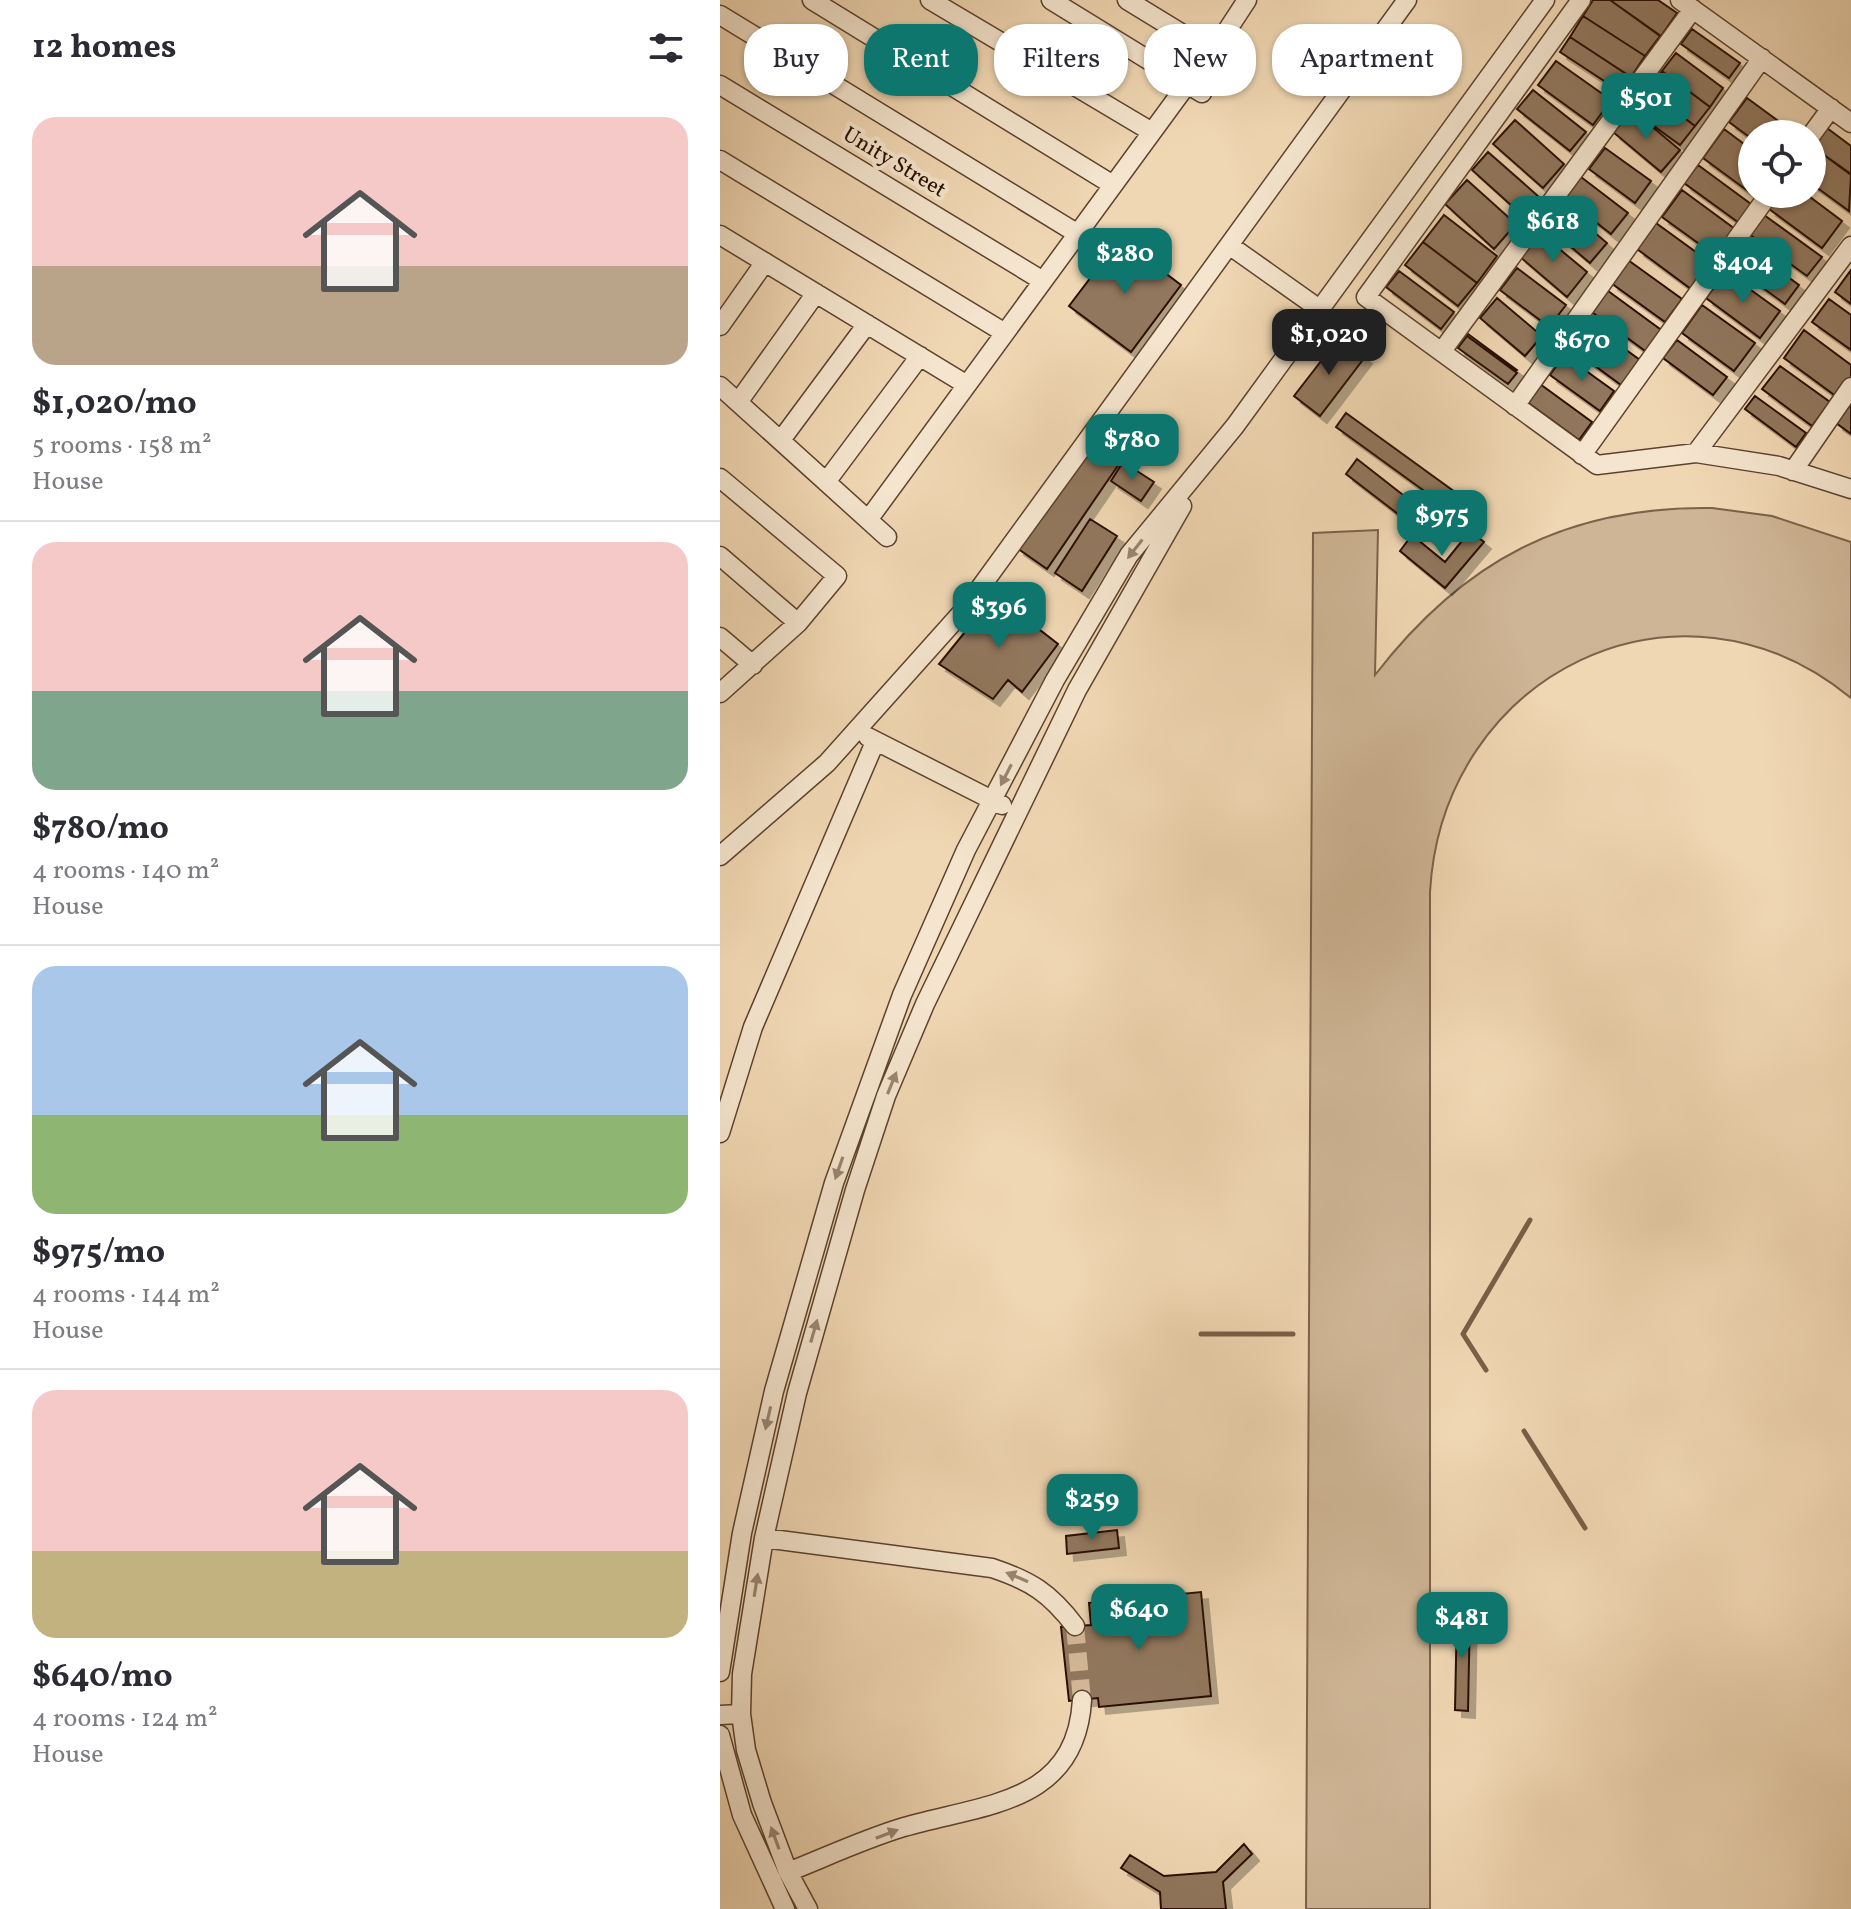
<!DOCTYPE html>
<meta charset="utf-8">
<style>
:root{--surface:#fff;--page:#f2f2f3;--text:#2b2b33;--muted:#7c7c81;--line:#e1e1e2;--accent:#0f766e}
body{margin:0;font-family:Vollkorn,serif;background:var(--page);color:var(--text);height:100vh;display:flex;flex-direction:column;font-size:30px;white-space:nowrap}
*{box-sizing:border-box;margin:0}
p{font-size:26px;color:var(--muted)}
.icon{flex:none;width:44px;height:44px;fill:none;stroke:currentColor;stroke-width:2;stroke-linecap:round;stroke-linejoin:round}
.map{position:relative;flex:1;overflow:hidden}
.side{display:flex;flex-direction:column;background:var(--surface);width:720px}
.side>*{flex:none}
.top-card{position:absolute;left:24px;top:24px;width:760px;height:72px;display:flex;gap:16px}
.fabs{position:absolute;left:1018px;top:120px;display:grid;gap:16px}
.fabs a{display:grid;place-items:center;width:88px;height:88px;border-radius:50%;background:var(--surface);box-shadow:0 2px 6px #0004;font-size:40px}
.price{position:absolute;translate:-50% -68px;padding:0 18px;border-radius:16px;background:var(--accent);color:#fff;font-size:26px;line-height:52px;filter:drop-shadow(0 2px 4px #0008)}
.price::after{content:'';position:absolute;left:50%;top:48px;width:24px;height:18px;margin-left:-12px;background:inherit;clip-path:polygon(0 0,100% 0,50% 100%)}
.price.active{background:#222;color:#fff}
ul{padding:0;list-style:none}
li{display:grid;align-content:center;gap:16px;height:424px;padding:0 32px}
li+li{border-top:2px solid var(--line)}
li span{display:grid;place-items:center;height:248px;border-radius:24px;color:#555}
li>.icon{margin-inline-start:auto}
span .icon{width:144px;height:144px;fill:#fffc;stroke-width:1}
li b{font-size:34px}
h2{display:flex;justify-content:space-between;align-items:center;height:96px;padding:0 32px;font-size:34px}
.chip{padding:0 28px;border-radius:32px;background:var(--surface);box-shadow:0 2px 6px #0004;font-size:28px;line-height:72px}
.chip.active{background:var(--accent);color:#fff}
main{display:flex;flex:1;min-height:0}
.map>svg:first-child{display:block}
.grass{fill:#ceb595;stroke:#7c624a;stroke-width:2}
.lines{fill:none;stroke-linecap:round;stroke-linejoin:round}
.stream{stroke:#795f47;stroke-width:5}
.building{fill:#91775d;stroke:#2a1000;stroke-width:2;filter:url(#shadow)}
.street-tunnel{stroke:#d2b998;stroke-width:18;stroke-dasharray:18 9;stroke-linecap:butt}
.street-casing{stroke:#5c422d;stroke-width:21}
.street{stroke:#f5e5ce;stroke-width:18}
.oneway{fill:#9a8571}
.labels{text-anchor:middle;dominant-baseline:central;stroke-width:8;stroke-linejoin:round;paint-order:stroke}
.street-label{font-size:22px;fill:#2a1000;stroke:#f5e5ce}
</style>
<main>
<section class="side">
<h2>12 homes<svg class="icon" aria-label="filters" viewBox="0 0 24 24"><path d="M4 7h16M4 17h16"/><circle cx="9" cy="7" r="2"/><circle cx="15" cy="17" r="2"/></svg></h2>
<ul>
<li><span style="background:linear-gradient(#f6c9c9 60%,#b9a48a 0)"><svg class="icon" aria-label="home" viewBox="0 0 24 24"><path d="M3 11l9-7 9 7M6 9v11h12V9"/></svg></span><div><b>$1,020/mo</b><p>5 rooms · 158 m²</p><p>House</p></div></li>
<li><span style="background:linear-gradient(#f6c9c9 60%,#7fa58c 0)"><svg class="icon" aria-label="home" viewBox="0 0 24 24"><path d="M3 11l9-7 9 7M6 9v11h12V9"/></svg></span><div><b>$780/mo</b><p>4 rooms · 140 m²</p><p>House</p></div></li>
<li><span style="background:linear-gradient(#a9c7e8 60%,#8fb573 0)"><svg class="icon" aria-label="home" viewBox="0 0 24 24"><path d="M3 11l9-7 9 7M6 9v11h12V9"/></svg></span><div><b>$975/mo</b><p>4 rooms · 144 m²</p><p>House</p></div></li>
<li><span style="background:linear-gradient(#f6c9c9 65%,#c2b280 0)"><svg class="icon" aria-label="home" viewBox="0 0 24 24"><path d="M3 11l9-7 9 7M6 9v11h12V9"/></svg></span><div><b>$640/mo</b><p>4 rooms · 124 m²</p><p>House</p></div></li>
</ul>
</section>
<div class="map">
<svg width="1131" height="1909" viewBox="0 0 1131 1909">
<defs>
<filter id="shadow"><feDropShadow dx="7" dy="7" stdDeviation="0" flood-color="#0004"/></filter>
</defs>
<rect width="100%" height="100%" fill="#f0d7b3"/>
<filter id="stains"><feTurbulence type="fractalNoise" baseFrequency=".0025" numOctaves="4"/><feColorMatrix values="0 0 0 0 .2 0 0 0 0 .09 0 0 0 0 .02 0 0 0 .5 -.17"/></filter>
<radialGradient id="worn" r=".72"><stop offset=".6" stop-color="#630" stop-opacity="0"/><stop offset="1" stop-color="#630" stop-opacity=".3"/></radialGradient>
<!-- grass -->
<path class="grass" d="M992,508L1052,516L1131,542V698C958,556 722,675 710,892V1909H586L593,533L658,530L655,675C743,561 846,506 992,508Z"/>
<g class="lines">
<!-- stream -->
<path class="stream" d="M481,1334H573
M766,1370L743,1334L810,1220
M804,1431L865,1528"/>
</g>
<!-- building -->
<path class="building" d="M873,0H890L940,36L925,56L863,16Z
M890,0H938L957,13L941,36Z
M863,16L925,56L911,77L850,37Z
M972,29L1020,63L1009,78L961,44Z
M850,37L911,77L901,92L840,52Z
M956,53L1003,88L990,107L942,71Z
M836,61L891,100L873,125L818,85Z
M942,71L990,107L975,126L928,90Z
M813,90L866,132L850,151L797,109Z
M928,90L975,126L960,145L912,110Z
M1027,98L1076,134H1032V139L1009,122Z
M912,110L960,150L941,172L893,132Z
M795,120L844,164L823,188L773,144Z
M1107,128L1131,146V174L1093,147Z
M1004,129L1032,150V194L983,158Z
M1093,147L1131,175L1129,211L1092,184Z
M885,148L931,181L915,203L869,169Z
M768,152L818,196L802,215L752,170Z
M978,165L1035,207L1022,225L964,183Z
M861,177L908,213L891,234L845,198Z
M747,180L796,224L774,249L725,204Z
M962,190L1015,229L996,256L942,217Z
M1060,194H1086L1122,221L1102,248L1049,209Z
M842,205L887,243L870,263L825,225Z
M724,215L777,256L757,283L703,242Z
M1044,215L1102,257L1087,276L1029,234Z
M936,223L991,263L971,289L917,249Z
M819,232L867,272L847,297L799,256Z
M400,239L461,285L411,352L349,306Z
M703,242L757,283L738,306L685,265Z
M1028,248L1079,285L1065,304L1014,267Z
M908,260L962,299L945,322L891,283Z
M797,268L846,305L829,327L780,290Z
M1131,270V304L1115,292Z
M679,271L734,312L721,329L666,287Z
M1006,272L1060,311L1040,338L986,298Z
M884,288L944,332L928,353L869,310Z
M777,298L822,336L805,356L760,318Z
M1109,299L1131,315V350L1092,322Z
M982,305L1035,343L1014,371L962,333Z
M866,321L920,360L901,385L848,346Z
M1084,330L1131,365V377L1117,397L1064,358Z
M748,334L797,370L796,371L747,336Z
M747,336L797,373L788,384L738,348Z
M619,338L645,357L600,416L574,396Z
M957,340L1007,377L993,395L943,358Z
M844,355L894,391L880,411L830,375Z
M1060,366L1110,402L1092,426L1042,389Z
M820,384L872,422L859,440L807,402Z
M1035,396L1086,433L1076,447L1025,409Z
M1131,402V434L1116,423Z
M626,413L746,500L736,514L616,427Z
M372,444L399,464L327,569L297,548Z
M637,459L724,527L713,541L626,474Z
M403,462L434,482L421,501L391,481Z
M370,519L397,536L362,591L335,573Z
M750,531L764,542L725,588L680,551L692,535L725,562Z
M275,595L338,644L302,692L288,680L273,699L219,664Z
M397,1530L399,1548L347,1554L346,1536Z
M481,1592L491,1696L379,1707L378,1698L349,1701L341,1627L371,1625L369,1603Z
M737,1610L750,1611L748,1711L735,1710Z
M524,1844L532,1854L503,1882L506,1909H441L440,1892L401,1868L410,1855L444,1876L496,1872Z"/>
<g class="lines">
<!-- street-tunnel -->
<path class="street-tunnel" d="M355,1626L362,1700"/>
<defs>
<path id="street" d="M92,0L393,185
M210,0L432,132
M331,0L482,93
M407,0L510,63
M861,0L646,297L877,465L976,453L1059,466L1131,489
M960,0L1131,123
M0,15L358,234
M493,52L527,0
M0,85L323,281
M1092,134L1111,108
M0,160L285,333
M0,235L247,385
M509,245L598,308
M0,326L45,262
M722,351L973,9
M0,386L167,537
M19,401L96,293
M795,406L1042,58
M61,440L147,324
M976,453L1131,246
M862,455L1049,194
M1073,471L1131,387
M0,478L117,576L78,623L0,693
M106,482L200,356
M148,520L468,83
M0,556L78,623
M0,637L33,665
M148,737L282,805
M0,856L107,763L244,610L687,0
M0,1133L33,1027L155,742
M44,1538L272,1568C311,1581 330,1593 355,1626
M0,1672L22,1533L54,1391L114,1183L182,995L246,850L335,680L409,555L515,426L825,0
M0,1715L21,1714
M0,1735L22,1815L65,1909
M68,1872C106,1857 144,1839 184,1827C262,1804 356,1805 362,1700
M88,1909L68,1872L42,1803L26,1750L21,1714L22,1674L44,1538L77,1393L135,1190L166,1096L205,1004L357,690L462,506"/>
</defs>
<!-- street casing -->
<use href="#street" class="street-casing"/>
<!-- street -->
<use href="#street" class="street"/>
</g>
<!-- one-way arrows -->
<defs><path id="oneway-solid" d="M-6-.8H1V-3.2L6.5 0L1 3.2V.8H-6Z" transform="scale(2)"/></defs>
<g class="oneway">
<use href="#oneway-solid" transform="translate(415 549) rotate(128)"/>
<use href="#oneway-solid" transform="translate(286 775) rotate(117)"/>
<use href="#oneway-solid" transform="translate(172 1083) rotate(-68)"/>
<use href="#oneway-solid" transform="translate(119 1168) rotate(109)"/>
<use href="#oneway-solid" transform="translate(94 1331) rotate(-74)"/>
<use href="#oneway-solid" transform="translate(48 1418) rotate(103)"/>
<use href="#oneway-solid" transform="translate(297 1577) rotate(-157)"/>
<use href="#oneway-solid" transform="translate(36 1585) rotate(-81)"/>
<use href="#oneway-solid" transform="translate(167 1834) rotate(-21)"/>
<use href="#oneway-solid" transform="translate(55 1838) rotate(-110)"/>
</g>
<g class="labels">
<!-- street labels -->
<g class="street-label">
<text transform="translate(174 163) rotate(31)">Unity Street</text>
</g>
</g>
<rect width="100%" height="100%" filter="url(#stains)"/>
<rect width="100%" height="100%" fill="url(#worn)"/>
</svg>
<div class="fabs">
<a><svg class="icon" aria-label="locate" viewBox="0 0 24 24"><circle cx="12" cy="12" r="6"/><path d="M12 2v4M12 18v4M2 12h4M18 12h4"/></svg></a>
</div>
<b class="price" style="left:926px;top:141px">$501</b>
<b class="price" style="left:833px;top:264px">$618</b>
<b class="price" style="left:405px;top:296px">$280</b>
<b class="price" style="left:1023px;top:305px">$404</b>
<b class="price active" style="left:609px;top:377px">$1,020</b>
<b class="price" style="left:862px;top:383px">$670</b>
<b class="price" style="left:412px;top:482px">$780</b>
<b class="price" style="left:722px;top:558px">$975</b>
<b class="price" style="left:279px;top:650px">$396</b>
<b class="price" style="left:372px;top:1542px">$259</b>
<b class="price" style="left:419px;top:1652px">$640</b>
<b class="price" style="left:742px;top:1660px">$481</b>
<div class="top-card">
<a class="chip">Buy</a>
<a class="chip active">Rent</a>
<a class="chip">Filters</a>
<a class="chip">New</a>
<a class="chip">Apartment</a>
</div>
</div>
</main>
